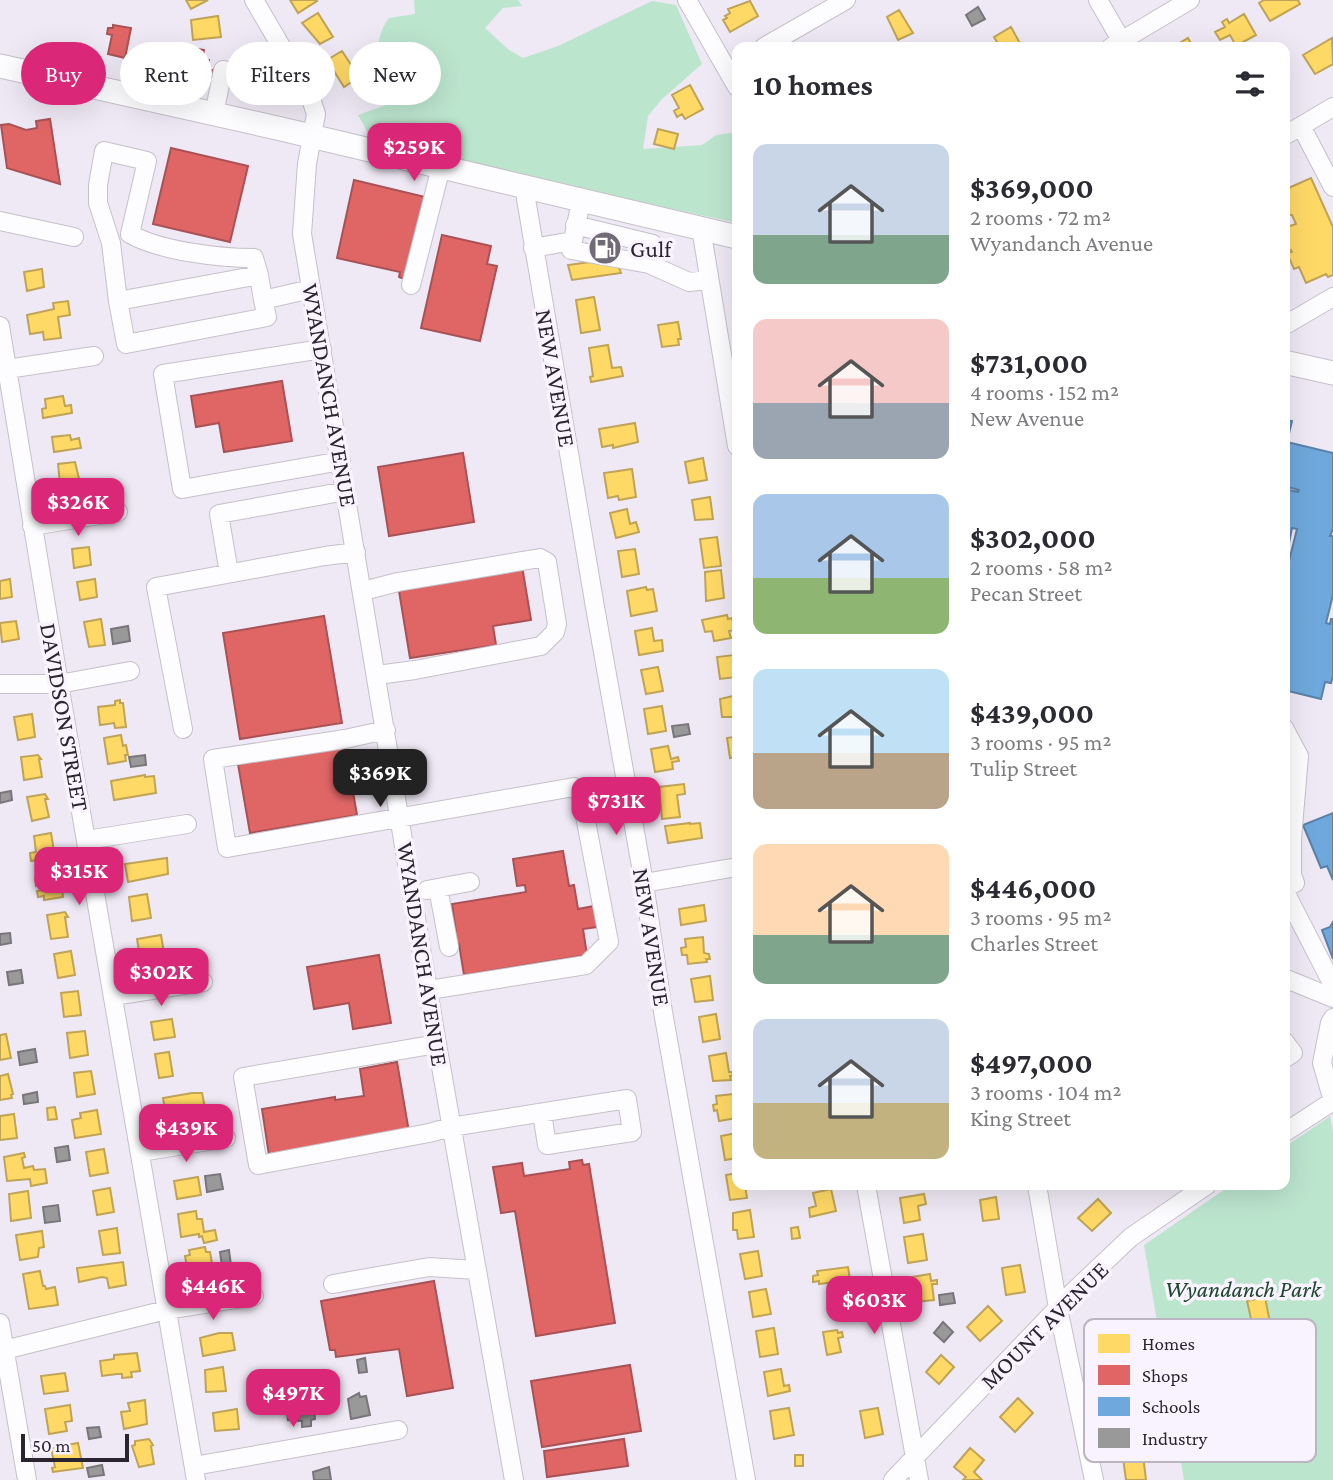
<!DOCTYPE html>
<meta charset="utf-8">
<style>
:root{--surface:#fff;--page:#f2f2f3;--text:#2b2b33;--muted:#7c7c81;--accent:#db2777}
body{margin:0;font-family:"Crimson Pro",serif;background:var(--page);color:var(--text);height:100vh;display:flex;flex-direction:column;font-size:26px;white-space:nowrap}
*{box-sizing:border-box;margin:0}
p{font-size:23px;color:var(--muted)}
.icon{flex:none;width:38px;height:38px;fill:none;stroke:currentColor;stroke-width:2;stroke-linecap:round;stroke-linejoin:round}
.map{position:relative;flex:1;overflow:hidden}
.drawer{position:absolute;left:732px;top:42px;width:558px;height:1148px;display:flex;flex-direction:column;background:var(--surface);border-radius:14px;box-shadow:0 7px 28px #0002}
.drawer>*{flex:none}
.banner{position:absolute;left:21px;top:42px;width:606px;height:63px;display:flex;gap:14px}
.scale{position:absolute;left:21px;bottom:18px;width:108px;box-sizing:border-box;padding-left:7px;border:4px solid #2a2530;border-top:0;font-size:19px;line-height:24px;white-space:nowrap;color:#2a2530;-webkit-text-stroke:5px #f9f3ff;paint-order:stroke}
.price{position:absolute;translate:-50% -60px;padding:0 16px;border-radius:14px;background:var(--accent);color:#fff;font-size:23px;line-height:46px;filter:drop-shadow(0 2px 4px #0008)}
.price::after{content:'';position:absolute;left:50%;top:42px;width:21px;height:16px;margin-left:-10px;background:inherit;clip-path:polygon(0 0,100% 0,50% 100%)}
.price.on{background:#222;color:#fff}
ul{padding:0;list-style:none}
li{display:flex;align-items:center;gap:21px;height:175px;padding:0 21px}
li span{display:grid;place-items:center;flex:none;width:196px;height:140px;border-radius:14px;color:#555}
li>.icon{margin-inline-start:auto}
span .icon{width:84px;height:84px;fill:#fffc;stroke-width:1}
li b{font-size:30px}
h2{display:flex;justify-content:space-between;align-items:center;height:84px;padding:0 21px;font-size:30px}
.tag{padding:0 24px;border-radius:32px;background:var(--surface);box-shadow:0 7px 28px #0002;font-size:24px;line-height:63px}
.tag.on{background:var(--accent);color:#fff}
.map>svg:first-child{display:block}
.green{fill:#bce5ce}
.homes{fill:#ffd966;stroke:#bfa356;stroke-width:2}
.shops{fill:#e06666;stroke:#a95256;stroke-width:2}
.schools{fill:#6fa8dc;stroke:#5a81a8;stroke-width:2}
.industry{fill:#999;stroke:#78767a;stroke-width:2}
.lines{fill:none;stroke-linecap:round;stroke-linejoin:round}
.minor-casing{stroke:#c5c0ca;stroke-width:20}
.major-casing{stroke:#c5c0ca;stroke-width:25}
.minor{stroke:#fdfcfe;stroke-width:18}
.major{stroke:#fdfcfe;stroke-width:23}
.labels{text-anchor:middle;dominant-baseline:central;stroke-width:7;stroke-linejoin:round;paint-order:stroke}
.poi-label{font-size:24px;fill:#2a2530;stroke:#f9f3ff;text-anchor:start}
.street-label{font-size:24px;fill:#2a2530;stroke:#f9f3ff}
.park-label{font-size:24px;font-style:italic;fill:#1e472e;stroke:#f9f3ff}
.key{fill:#f9f3ff;stroke:#bbb5c1;stroke-width:2}
.key-label{font-size:19px;fill:#2a2530}
</style>
<div class="map">
<svg width="1333" height="1480" viewBox="0 0 1333 1480">
<rect width="100%" height="100%" fill="#efe9f5"/>
<!-- green -->
<path class="green" d="M414,0H518L522,6L503,8L485,28L509,50L523,58L558,46L652,1L676,5L702,64L662,99L648,116L643,149L702,145L716,135L737,132V223L374,144L358,115L386,105L394,98C384,69 368,46 389,18L415,14Z
M1330,1116L1333,1131V1480H1184L1144,1245L1231,1185H1284L1285,1147Z"/>
<!-- homes -->
<path class="homes" d="M186,0H208L191,9Z
M290,0H316L317,1L298,13Z
M1264,0H1298L1300,4L1270,21L1259,3Z
M750,1L758,16L730,32L723,20L727,18L725,16L730,13L728,9Z
M899,10L913,33L898,40L887,17Z
M318,13L333,37L320,44L302,23Z
M1244,14L1256,35L1236,46L1230,35L1220,40L1215,32L1225,27L1222,22L1227,19L1229,23Z
M218,16L221,37L193,40L191,20Z
M1011,27L1022,47H1000L994,37Z
M1188,38L1193,47H1173Z
M1332,38L1333,64L1315,74L1303,55Z
M342,51L359,77L344,87L327,60Z
M690,85L703,109L685,119L682,114L677,117L674,111L679,108L672,95Z
M658,129L678,134L674,149L654,144Z
M1311,178L1333,227V275L1328,277L1326,274L1306,283L1299,267L1294,269L1287,253L1292,252L1291,250L1284,252V228L1296,224L1292,215H1284V190Z
M590,262L618,265L621,273L572,280L568,265Z
M42,269L44,287L27,291L24,272Z
M594,297L600,330L581,333L576,300Z
M68,301L70,315L58,317L61,338L44,340L43,332L30,334L27,315L54,309L53,303Z
M678,322L681,339H678L679,345L662,347L658,325Z
M608,345L612,368L621,367L623,376L591,382L590,377L593,376L589,348Z
M63,396L65,406L71,405L72,413L43,418L42,409L46,408L45,399Z
M635,423L638,442L613,448V445L602,447L599,429Z
M70,435L71,440L79,438L81,448L54,452L52,437Z
M703,458L707,480L689,483L685,462Z
M75,462L82,491L70,492L69,483L60,484L58,464Z
M632,469L636,497L619,500L618,496L608,498L604,473Z
M710,497L713,519L695,520L692,500Z
M627,509L630,524L636,522L639,532L616,538L610,513Z
M717,537L721,566L704,568L700,539Z
M89,547L91,565L74,568L72,549Z
M635,549L639,574L622,577L618,551Z
M721,570L724,598L706,601L705,572Z
M10,579L12,597L0,599V581Z
M95,579L97,597L80,600L77,582Z
M646,587L647,590L653,589L657,611L631,616L627,591Z
M727,615L728,619L732,618L735,630L729,631L731,638L714,641L712,631L705,632L702,620Z
M101,619L105,645L89,647L84,622Z
M16,621L19,639L2,642L0,623Z
M652,628L654,641L662,640L663,651L639,655L635,631Z
M734,655L737,677L720,679L717,657Z
M658,667L663,691L646,694L641,670Z
M737,695V717H722L720,699Z
M120,700V703H123L126,727L115,728L114,723L100,725L98,707L115,705V701Z
M662,706L666,731L648,734L644,709Z
M32,714L35,737L18,740L14,717Z
M733,728H737V757L730,758L727,738L734,737Z
M121,735L123,746L126,745L128,755H125L126,761L108,764L104,738Z
M668,746L671,759L678,757L679,761L672,762L673,769L655,772L651,749Z
M38,755L41,759H39L42,777L24,780L21,757Z
M145,775V777L154,776L156,793L114,800L111,781Z
M684,784L685,794L677,795L680,817L662,819L659,787Z
M45,794L48,799H45L49,817L32,821L27,797Z
M690,823V824L700,823L702,838L668,843L665,826Z
M51,833L55,857L31,861L30,853L36,852L34,836Z
M167,858L168,874L128,882L125,864Z
M58,864L63,897L44,900V896L38,897L37,891L43,890L42,885L36,886L35,878L41,877L39,867Z
M147,894L151,918L132,921L129,897Z
M704,905L706,921L681,925L679,909Z
M65,912L68,917H65L68,937L51,939L47,915Z
M161,935L164,953L140,957L137,939Z
M703,937L704,953L709,954L710,959H706L707,962L688,964L687,955H682L681,948L686,947L685,939Z
M71,951L75,975L58,978L54,954Z
M710,976L713,1000L695,1002L691,979Z
M78,991L81,1015L64,1017L61,993Z
M716,1014L720,1039L703,1042L699,1017Z
M172,1019L175,1037L154,1040L151,1022Z
M85,1031L88,1055L70,1058L67,1033Z
M6,1034L11,1058L0,1060V1035Z
M169,1052L173,1076L159,1078L155,1054Z
M726,1053L729,1072H732L733,1076H730L731,1080L713,1081L709,1056Z
M91,1071L95,1094L77,1097L74,1073Z
M8,1074L13,1094L11,1095L12,1098L0,1100V1076Z
M192,1093H202L205,1108L166,1115L163,1098Z
M733,1094L737,1118L719,1121L717,1110L714,1111L713,1105L717,1104L716,1096Z
M55,1107L57,1119L48,1120L47,1108Z
M97,1110L101,1134L75,1138L72,1120L81,1118L80,1113Z
M14,1114L17,1138L0,1140V1116Z
M737,1133V1158L725,1160L721,1136Z
M104,1149L108,1173L90,1176L86,1152Z
M24,1153L25,1157L22,1158L24,1168L33,1166L34,1170L45,1169L47,1183L31,1186L30,1179L7,1181L4,1157Z
M737,1173V1185H745L747,1198L730,1200L726,1175Z
M198,1177L201,1195L177,1199L174,1181Z
M110,1188L114,1212L97,1215L93,1191Z
M831,1189L836,1211L810,1217L809,1208L816,1206L813,1193Z
M28,1191L31,1218L11,1221L9,1194Z
M924,1194L926,1204L918,1206L920,1220L904,1223L900,1198Z
M996,1197L999,1219L983,1221L980,1200Z
M1098,1199L1111,1213L1092,1231L1078,1218Z
M750,1210L754,1237L738,1239L737,1230H733V1213Z
M196,1211L197,1219H202L204,1232L215,1230L217,1240L204,1243L202,1236L199,1237V1234L181,1237L178,1214Z
M798,1227L800,1238L792,1239L791,1228Z
M117,1228L120,1253L103,1255L99,1231Z
M42,1231L44,1247L39,1248L38,1257L20,1260L16,1235Z
M923,1234L927,1260L908,1263L904,1237Z
M205,1247L206,1252H210L213,1269L188,1273L185,1256L190,1255L189,1250Z
M758,1251L762,1276L745,1279L740,1254Z
M123,1262L126,1285L109,1288L107,1278L102,1277L79,1282L77,1268Z
M1020,1265L1025,1292L1006,1295L1002,1268Z
M848,1267L850,1280L819,1284V1281L813,1282V1276L818,1275L817,1271Z
M40,1271L43,1286H45L46,1289L55,1287L58,1305L29,1309L23,1274Z
M930,1274L931,1281L937,1280V1284H932L934,1300L915,1302L912,1277Z
M766,1289L771,1314L753,1317L749,1292Z
M1265,1297L1271,1328L1254,1332L1247,1301Z
M988,1306L1002,1321L980,1341L967,1327Z
M774,1328L778,1354L760,1357L756,1331Z
M837,1330L838,1333L842,1332L843,1337L838,1338L841,1352L827,1355L823,1332Z
M219,1333H232L235,1350L203,1356L200,1338Z
M137,1353L140,1371L131,1372L132,1377L122,1378V1374H117L102,1376L100,1361L114,1359V1355Z
M941,1355L954,1367L939,1384L926,1372Z
M223,1367L226,1391L206,1392L205,1370Z
M781,1369L784,1386L789,1385L790,1391L768,1396L764,1372Z
M65,1373L68,1391L44,1394L41,1376Z
M1018,1398L1033,1413L1015,1432L1000,1417Z
M145,1400L147,1424L124,1429L121,1412L130,1411L128,1403Z
M70,1405L72,1421L65,1422L67,1431L49,1434L45,1409Z
M789,1408L794,1435L774,1439L770,1411Z
M878,1408L883,1434L865,1438L860,1411Z
M237,1409L239,1429L215,1431L213,1413Z
M149,1439L153,1445L151,1446L154,1464L139,1467L132,1446L135,1445V1441Z
M78,1443L83,1468L53,1472L52,1468L55,1467L51,1448Z
M970,1448L984,1460L974,1472L982,1480H963L966,1477L954,1467Z
M795,1455H803V1466H795Z
M1143,1455L1146,1480H1126L1123,1458Z"/>
<!-- shops -->
<path class="shops" d="M113,25L131,28L125,58L108,54L112,35L107,34L108,28H113Z
M177,45L204,50L202,59L209,60L208,70H212L211,79L173,73Z
M50,119L60,184L7,168L1,125L9,124L26,130L37,128L36,121Z
M171,148L248,166L230,242L153,224Z
M354,180L425,197L405,279L399,277L400,272L337,258Z
M442,235L491,246L487,264L497,266L480,341L421,328Z
M282,381L292,441L224,452L219,423L196,427L191,396Z
M463,453L474,522L389,536L378,467Z
M522,566L531,620L493,626L496,645L410,658L398,585Z
M324,616L342,723L240,739L223,633Z
M345,746L357,815L250,833L238,764Z
M563,851L569,886L574,885L578,909L594,906L598,927L583,929L587,955L464,975L459,944H454L452,933L456,932L452,904L526,892L525,885L517,886L513,859Z
M379,955L391,1023L353,1029L349,1003L314,1009L307,967Z
M397,1062L409,1132L269,1155L262,1109L335,1097V1100L364,1096L360,1069Z
M582,1160L583,1165L589,1164L615,1323L536,1336L515,1211L501,1213L493,1167L522,1163L524,1176L570,1169L569,1162Z
M434,1281L453,1388L407,1396L399,1349L336,1357L335,1350H330L321,1301Z
M630,1365L641,1431L542,1447L531,1381Z
M624,1439L628,1466L547,1477L544,1451Z"/>
<!-- schools -->
<path class="schools" d="M1284,420L1292,421L1287,442L1333,453V529L1330,536H1333V595L1326,623L1330,624L1331,619H1333V676L1331,683L1325,682L1321,699L1284,690V581L1297,529L1292,528L1289,543L1284,542V507L1289,490L1298,492L1299,490L1284,486Z
M1333,813V880L1327,866L1321,868L1303,825Z
M1333,922V959L1322,930L1330,927Z"/>
<!-- industry -->
<path class="industry" d="M978,7L985,19L972,26L966,15Z
M128,626L130,641L113,644L111,629Z
M688,724L690,734L674,737L672,726Z
M145,755L146,765L131,767L129,757Z
M11,791L12,800L0,803V793Z
M10,933L11,943L0,945V934Z
M21,970L23,983L9,985L7,972Z
M35,1049L37,1062L20,1065L18,1052Z
M37,1092L38,1102L24,1104L23,1095Z
M68,1146L70,1160L57,1162L55,1148Z
M220,1174L223,1189L207,1192L205,1176Z
M58,1205L60,1221L45,1223L43,1207Z
M229,1250L231,1265L222,1266L220,1252Z
M953,1293L955,1303L940,1305L939,1295Z
M943,1322L953,1332L944,1342L934,1333Z
M365,1358L367,1372L359,1373L357,1360Z
M359,1393L360,1397L366,1396L370,1415L351,1419L348,1399Z
M298,1399H313L315,1419L311,1420V1426L302,1427V1421L288,1420L286,1405H290V1400Z
M99,1427L101,1437L89,1439L87,1428Z
M102,1465L104,1475L89,1477L87,1468Z
M329,1467L331,1480H314L313,1472Z"/>
<g class="lines">
<defs>
<path id="minor" d="M254,0L310,96L316,114L307,164L302,234L437,1044L514,1480
M687,0L737,87
M1098,0L1125,47
M764,47L846,0
M1111,47L1190,0
M214,114L223,70L259,80
M1301,126L1333,187
M1284,136L1333,107
M524,187L595,607L644,883L663,1012L746,1480
M0,221L74,237
M575,225L653,244L649,264L571,250L581,201
M701,228L737,446
M533,248L572,241
M649,264L689,282L709,280
M411,285L441,167
M263,300L267,317L126,344L118,301L259,275L263,300L311,289
M118,301L111,243L98,203V185L104,151L147,161L130,234C160,251 219,258 254,258L259,275
M1287,324L1333,297
M0,326L59,684L196,1480
M322,349L163,374L182,489L341,461
M7,369L94,356
M32,526L118,512
M229,573L219,514L346,491
M363,591L398,582L540,558L547,562L557,624L555,632L541,646L415,670L377,675
M0,684H59L130,671
M1284,728L1299,756L1292,839V875L1295,883L1284,888
M183,729L156,587L325,556L356,552
M386,730L345,739L213,759L227,848L574,787L581,795L609,942L586,965L429,990
M87,840L187,824
M644,883L737,867
M438,888L449,947
M427,890L470,882
M1284,890L1333,985
M1284,978L1333,998
M113,996L203,982
M1333,1018L1330,1023L1322,1063L1333,1101
M1284,1041L1293,1053L1284,1059
M437,1044L243,1077L258,1165L429,1133L451,1127L627,1099L632,1132L547,1145L542,1113
M1284,1133L1333,1101
M141,1152L226,1138
M866,1185L919,1480
M1037,1185L1058,1308L1094,1480
M333,1284L429,1267L477,1270
M0,1323L27,1480
M0,1351L166,1310L254,1296
M194,1466L398,1430
M893,1480L1074,1291L1131,1237L1207,1185"/>
<path id="major" d="M0,66L277,128L737,237
M1284,362L1333,373"/>
</defs>
<!-- minor casing -->
<use href="#minor" class="minor-casing"/>
<!-- major casing -->
<use href="#major" class="major-casing"/>
<!-- minor -->
<use href="#minor" class="minor"/>
<!-- major -->
<use href="#major" class="major"/>
</g>
<!-- icons -->
<defs>
<symbol id="fuel-disc" viewBox="-11 -11 22 22"><circle r="9.5" fill="#6f6a75" stroke="#f9f3ff"/><path d="M-5.5-6h7V0h2V4h1.3V-2.5L3-4.5l.8-.8L6-3V5H2.5V1h-1V6h-7ZM-4.2-4.7v3.2H.2V-4.7Z" fill="#fff"/></symbol>
</defs>
<g fill-rule="evenodd">
<use href="#fuel-disc" x="586" y="229" width="38" height="38"/>
</g>
<g class="labels">
<!-- poi labels -->
<g class="poi-label">
<text x="630" y="248">Gulf</text>
</g>
<!-- street labels -->
<g class="street-label">
<text transform="translate(556 378) rotate(80)">NEW AVENUE</text>
<text transform="translate(330 395) rotate(80)">WYANDANCH AVENUE</text>
<text transform="translate(65 717) rotate(80)">DAVIDSON STREET</text>
<text transform="translate(652 937) rotate(81)">NEW AVENUE</text>
<text transform="translate(423 954) rotate(81)">WYANDANCH AVENUE</text>
<text transform="translate(1044 1325) rotate(-45)">MOUNT AVENUE</text>
</g>
<!-- park labels -->
<g class="park-label">
<text x="1243" y="1288">Wyandanch Park</text>
</g>
</g>
<!-- legend -->
<rect x="1084" y="1319" width="232" height="143" rx="10" class="key"/>
<rect x="1098" y="1334" width="32" height="19" fill="#ffd966"/>
<rect x="1098" y="1365" width="32" height="20" fill="#e06666"/>
<rect x="1098" y="1397" width="32" height="19" fill="#6fa8dc"/>
<rect x="1098" y="1428" width="32" height="20" fill="#999"/>
<g class="key-label">
<text x="1142" y="1350">Homes</text>
<text x="1142" y="1382">Shops</text>
<text x="1142" y="1413">Schools</text>
<text x="1142" y="1445">Industry</text>
</g>
</svg>
<div class="scale">50 m</div>
<b class="price" style="left:414px;top:183px">$259K</b>
<b class="price" style="left:78px;top:538px">$326K</b>
<b class="price on" style="left:380px;top:809px">$369K</b>
<b class="price" style="left:616px;top:837px">$731K</b>
<b class="price" style="left:79px;top:907px">$315K</b>
<b class="price" style="left:161px;top:1008px">$302K</b>
<b class="price" style="left:186px;top:1164px">$439K</b>
<b class="price" style="left:213px;top:1322px">$446K</b>
<b class="price" style="left:874px;top:1336px">$603K</b>
<b class="price" style="left:293px;top:1429px">$497K</b>
<div class="banner">
<a class="tag on">Buy</a>
<a class="tag">Rent</a>
<a class="tag">Filters</a>
<a class="tag">New</a>
</div>
<section class="drawer">
<h2>10 homes<svg class="icon" aria-label="filters" viewBox="0 0 24 24"><path d="M4 7h16M4 17h16"/><circle cx="9" cy="7" r="2"/><circle cx="15" cy="17" r="2"/></svg></h2>
<ul>
<li><span style="background:linear-gradient(#c9d6e8 65%,#7fa58c 0)"><svg class="icon" aria-label="home" viewBox="0 0 24 24"><path d="M3 11l9-7 9 7M6 9v11h12V9"/></svg></span><div><b>$369,000</b><p>2 rooms · 72 m²</p><p>Wyandanch Avenue</p></div></li>
<li><span style="background:linear-gradient(#f6c9c9 60%,#9aa5b1 0)"><svg class="icon" aria-label="home" viewBox="0 0 24 24"><path d="M3 11l9-7 9 7M6 9v11h12V9"/></svg></span><div><b>$731,000</b><p>4 rooms · 152 m²</p><p>New Avenue</p></div></li>
<li><span style="background:linear-gradient(#a9c7e8 60%,#8fb573 0)"><svg class="icon" aria-label="home" viewBox="0 0 24 24"><path d="M3 11l9-7 9 7M6 9v11h12V9"/></svg></span><div><b>$302,000</b><p>2 rooms · 58 m²</p><p>Pecan Street</p></div></li>
<li><span style="background:linear-gradient(#bfe0f5 60%,#b9a48a 0)"><svg class="icon" aria-label="home" viewBox="0 0 24 24"><path d="M3 11l9-7 9 7M6 9v11h12V9"/></svg></span><div><b>$439,000</b><p>3 rooms · 95 m²</p><p>Tulip Street</p></div></li>
<li><span style="background:linear-gradient(#ffd9b3 65%,#7fa58c 0)"><svg class="icon" aria-label="home" viewBox="0 0 24 24"><path d="M3 11l9-7 9 7M6 9v11h12V9"/></svg></span><div><b>$446,000</b><p>3 rooms · 95 m²</p><p>Charles Street</p></div></li>
<li><span style="background:linear-gradient(#c9d6e8 60%,#c2b280 0)"><svg class="icon" aria-label="home" viewBox="0 0 24 24"><path d="M3 11l9-7 9 7M6 9v11h12V9"/></svg></span><div><b>$497,000</b><p>3 rooms · 104 m²</p><p>King Street</p></div></li>
</ul>
</section>
</div>
